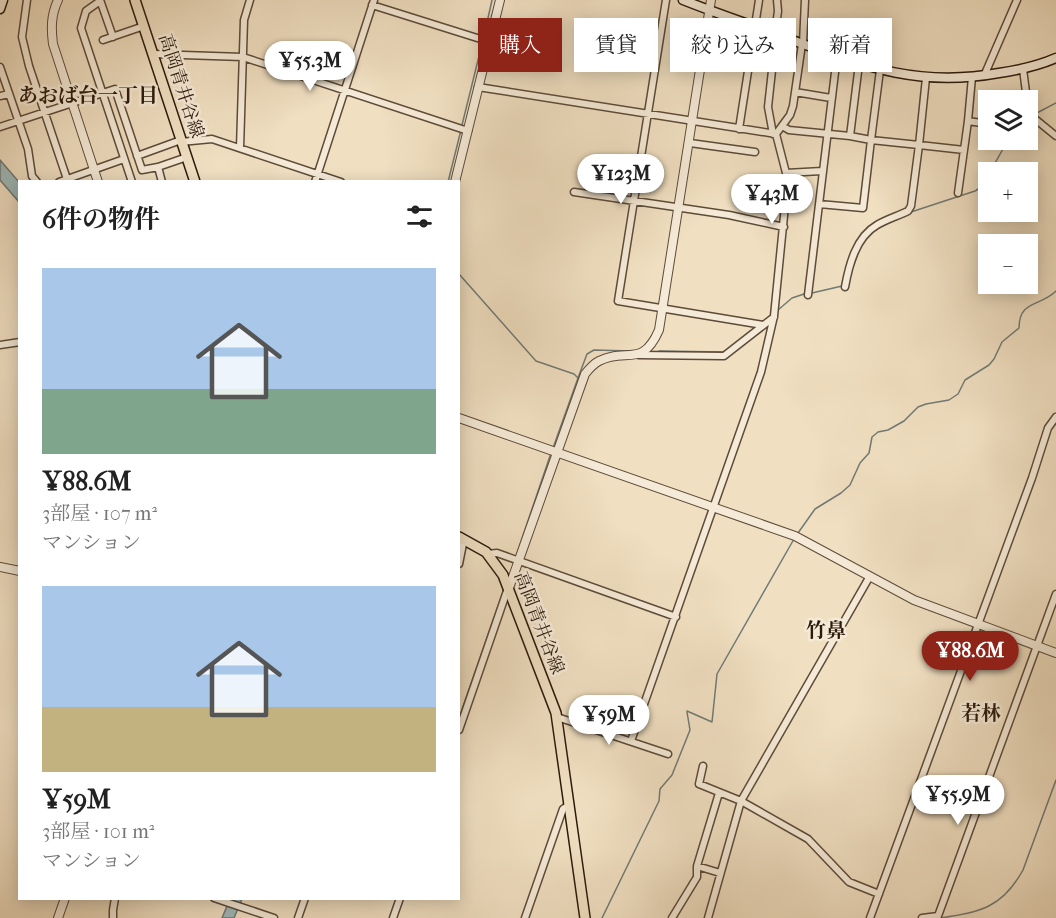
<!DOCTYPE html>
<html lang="ja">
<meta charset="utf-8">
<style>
:root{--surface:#fff;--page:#f2f2f2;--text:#222;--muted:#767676;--accent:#8f2418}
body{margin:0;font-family:"IM FELL French Canon","Noto Serif JP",serif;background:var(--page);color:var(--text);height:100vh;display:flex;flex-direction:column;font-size:22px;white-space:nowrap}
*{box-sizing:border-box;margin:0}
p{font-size:20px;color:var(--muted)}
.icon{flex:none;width:33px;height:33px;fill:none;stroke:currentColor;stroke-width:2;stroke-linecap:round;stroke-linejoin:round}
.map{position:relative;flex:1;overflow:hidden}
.sheet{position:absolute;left:18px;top:180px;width:442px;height:720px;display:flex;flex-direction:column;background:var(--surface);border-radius:0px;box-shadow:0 3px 15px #0003}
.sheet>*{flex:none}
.hud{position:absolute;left:478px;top:18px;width:488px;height:54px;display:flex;gap:12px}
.controls{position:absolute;left:978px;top:90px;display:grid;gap:12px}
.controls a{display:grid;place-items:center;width:60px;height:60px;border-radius:0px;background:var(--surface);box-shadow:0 3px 15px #0003;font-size:30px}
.price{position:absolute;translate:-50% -51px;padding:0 14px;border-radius:21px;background:#fff;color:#222;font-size:20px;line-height:39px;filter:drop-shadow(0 2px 3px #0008)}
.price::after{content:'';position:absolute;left:50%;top:36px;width:18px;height:14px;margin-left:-9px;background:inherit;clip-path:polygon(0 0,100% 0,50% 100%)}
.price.on{background:var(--accent);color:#fff}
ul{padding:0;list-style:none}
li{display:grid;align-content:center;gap:12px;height:318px;padding:0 24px}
li span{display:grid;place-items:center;height:186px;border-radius:0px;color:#555}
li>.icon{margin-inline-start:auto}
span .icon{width:108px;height:108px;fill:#fffc;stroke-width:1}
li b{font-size:26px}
h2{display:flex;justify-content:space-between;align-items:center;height:72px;padding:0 24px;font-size:26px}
.pill{padding:0 21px;border-radius:0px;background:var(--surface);box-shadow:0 3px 15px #0003;font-size:21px;line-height:54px}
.pill.on{background:var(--accent);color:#fff}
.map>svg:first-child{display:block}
.water{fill:#9ebabc;stroke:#707a76;stroke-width:1.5}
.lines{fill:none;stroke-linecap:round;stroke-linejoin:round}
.stream{stroke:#707a76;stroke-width:1.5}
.minor-casing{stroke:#5d4b39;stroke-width:9}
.tertiary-casing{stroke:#5d4b39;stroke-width:10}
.secondary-casing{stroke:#2c1a0c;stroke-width:11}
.primary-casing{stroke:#2c1a0c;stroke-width:12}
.minor{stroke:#f5ead7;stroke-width:6}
.tertiary{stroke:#f5ead7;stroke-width:8}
.secondary{stroke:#f5ead7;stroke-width:8}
.primary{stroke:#f0dfc1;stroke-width:9}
.labels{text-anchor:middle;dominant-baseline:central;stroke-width:5;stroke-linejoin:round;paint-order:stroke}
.street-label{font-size:18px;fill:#2c1a0c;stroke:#f5ead7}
.neighbourhood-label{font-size:20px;font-weight:bold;fill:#2c1a0c;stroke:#f5ead7}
</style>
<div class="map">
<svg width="1056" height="918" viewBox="0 0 1056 918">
<rect width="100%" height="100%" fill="#f0dfc1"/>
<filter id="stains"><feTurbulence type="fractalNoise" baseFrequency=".00333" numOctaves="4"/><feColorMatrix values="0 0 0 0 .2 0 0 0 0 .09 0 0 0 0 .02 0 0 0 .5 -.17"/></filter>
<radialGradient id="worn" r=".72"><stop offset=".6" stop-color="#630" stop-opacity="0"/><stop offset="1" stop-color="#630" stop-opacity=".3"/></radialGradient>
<!-- water -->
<path class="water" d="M0,160L19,182V202L0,180Z
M230,899H242L234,918H222Z"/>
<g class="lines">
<!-- stream -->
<path class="stream" d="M484,36L492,0
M1033,115L1056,103
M462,125L482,44
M990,172L1008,140
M448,182L461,130
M911,212L975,191L983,186L988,175
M876,229L893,221
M459,274L536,361L574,374L578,378L553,448
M850,275L861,246
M812,293L842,286
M778,310L792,298L807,293
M659,351L725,352
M578,378L587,354L594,350L631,351
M798,533L815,509L841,493L850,485L860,463L869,453L872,437L878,432L888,430L904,421L918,407L926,404L949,400L958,394L965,380L989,365L994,359L1002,342L1019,328C1019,300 1040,307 1056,291
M516,556L551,453
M508,579L515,561
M687,711L712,722L717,674L794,539
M459,718L504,589
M390,918L393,908
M602,918L659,801L660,789L672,775L690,730L687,712
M941,918C980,912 1002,908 1023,870L1056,780"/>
<defs>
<path id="minor" d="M27,0L22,37L29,66L68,182
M100,0L113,37
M666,0L618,301L763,325
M100,1L86,11L81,28L132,182
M372,5L490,42
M755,26L759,0
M775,33L778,11L777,0
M103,40L144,26
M803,44L805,0
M153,54L243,57L468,131
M0,67L28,149L32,176L37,182
M1023,69L1027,100
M984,76L1017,0
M478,87L776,134
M795,92L831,98
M0,96L9,94
M1028,102L1029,114L1056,136
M968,121L972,77
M782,126L789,130L850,136L859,64
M0,127L115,89L142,170L158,167
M739,129L755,26
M773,134L768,107L776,34
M850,136L871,140L880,70
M181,142L212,139L341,182
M690,143L755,152
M240,148L244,20L250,0
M137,156L181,140
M786,173L822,171
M59,182L124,159
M162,182L158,167L187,157
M315,182L374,0
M574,192L729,215L784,227
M958,193L964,150
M819,204L863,208L871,140L919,145L926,78
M845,287C849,265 856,237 877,225C887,219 898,216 908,211L911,206L919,145L964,150L968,121L988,124
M808,295L837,56
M0,345L20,342
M639,355L724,356L774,317
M487,554L497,553L676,617
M459,564L464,539
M557,717L668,754
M459,730L508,588
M631,741L761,372L774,316L787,186L786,173L776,134L790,115L793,106L802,44
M703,766L699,784L741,801L808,839L849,882L879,894
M697,866L720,873
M214,898L274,918
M113,918V910L115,898
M298,918L305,898
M393,918L400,898
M525,918L563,809L569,805
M672,918L697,877V866L719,793
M708,918L741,801L870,576
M870,918L1032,478L1048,428L1056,417
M922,918L938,916L1056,594"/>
<path id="tertiary" d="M58,0C51,15 51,28 53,44L98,182
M455,182L500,0
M459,418L795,536L914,600L1056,653
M0,567L20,571
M509,588L585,374C589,369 593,364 599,361C626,347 642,369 659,330L711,0
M58,918L65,898"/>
<path id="secondary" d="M683,0C713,12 743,22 773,33C854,62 910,89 999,73C1019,70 1038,66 1056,58
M0,9L3,0"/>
<path id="primary" d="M135,0L195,182
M459,537L486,552L503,575L556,713L585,918"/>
</defs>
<!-- minor casing -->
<use href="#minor" class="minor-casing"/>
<!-- tertiary casing -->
<use href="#tertiary" class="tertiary-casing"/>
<!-- secondary casing -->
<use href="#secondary" class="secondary-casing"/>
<!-- primary casing -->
<use href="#primary" class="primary-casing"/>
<!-- minor -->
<use href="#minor" class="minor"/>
<!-- tertiary -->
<use href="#tertiary" class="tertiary"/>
<!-- secondary -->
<use href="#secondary" class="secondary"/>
<!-- primary -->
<use href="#primary" class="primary"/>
</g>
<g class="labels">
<!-- street labels -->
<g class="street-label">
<text transform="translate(181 86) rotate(72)">高岡青井谷線</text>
<text transform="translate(539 623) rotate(69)">高岡青井谷線</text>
</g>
<!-- neighbourhood labels -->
<g class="neighbourhood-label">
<text x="88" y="95">あおば台一丁目</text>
<text x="826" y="630">竹鼻</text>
<text x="981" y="713">若林</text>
</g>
</g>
<rect width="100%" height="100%" filter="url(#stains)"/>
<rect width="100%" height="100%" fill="url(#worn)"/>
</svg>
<div class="controls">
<a><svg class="icon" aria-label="layers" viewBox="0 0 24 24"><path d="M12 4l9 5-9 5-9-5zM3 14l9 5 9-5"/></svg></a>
<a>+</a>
<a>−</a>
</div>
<b class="price" style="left:310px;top:92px">¥55.3M</b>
<b class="price" style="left:621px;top:205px">¥123M</b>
<b class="price" style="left:772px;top:225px">¥43M</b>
<b class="price on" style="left:970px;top:682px">¥88.6M</b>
<b class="price" style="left:609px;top:746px">¥59M</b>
<b class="price" style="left:958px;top:826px">¥55.9M</b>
<div class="hud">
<a class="pill on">購入</a>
<a class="pill">賃貸</a>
<a class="pill">絞り込み</a>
<a class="pill">新着</a>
</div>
<section class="sheet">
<h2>6件の物件<svg class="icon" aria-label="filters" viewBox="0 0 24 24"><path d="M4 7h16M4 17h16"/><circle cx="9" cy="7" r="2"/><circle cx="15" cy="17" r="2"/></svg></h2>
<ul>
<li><span style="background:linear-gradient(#a9c7e8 65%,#7fa58c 0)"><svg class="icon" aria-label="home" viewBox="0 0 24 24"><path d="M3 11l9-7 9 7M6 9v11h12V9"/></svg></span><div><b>¥88.6M</b><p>3部屋 · 107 m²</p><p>マンション</p></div></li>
<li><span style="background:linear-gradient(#a9c7e8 65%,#c2b280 0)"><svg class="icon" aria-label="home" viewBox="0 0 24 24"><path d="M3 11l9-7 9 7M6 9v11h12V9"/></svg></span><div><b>¥59M</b><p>3部屋 · 101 m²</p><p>マンション</p></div></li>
</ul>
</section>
</div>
